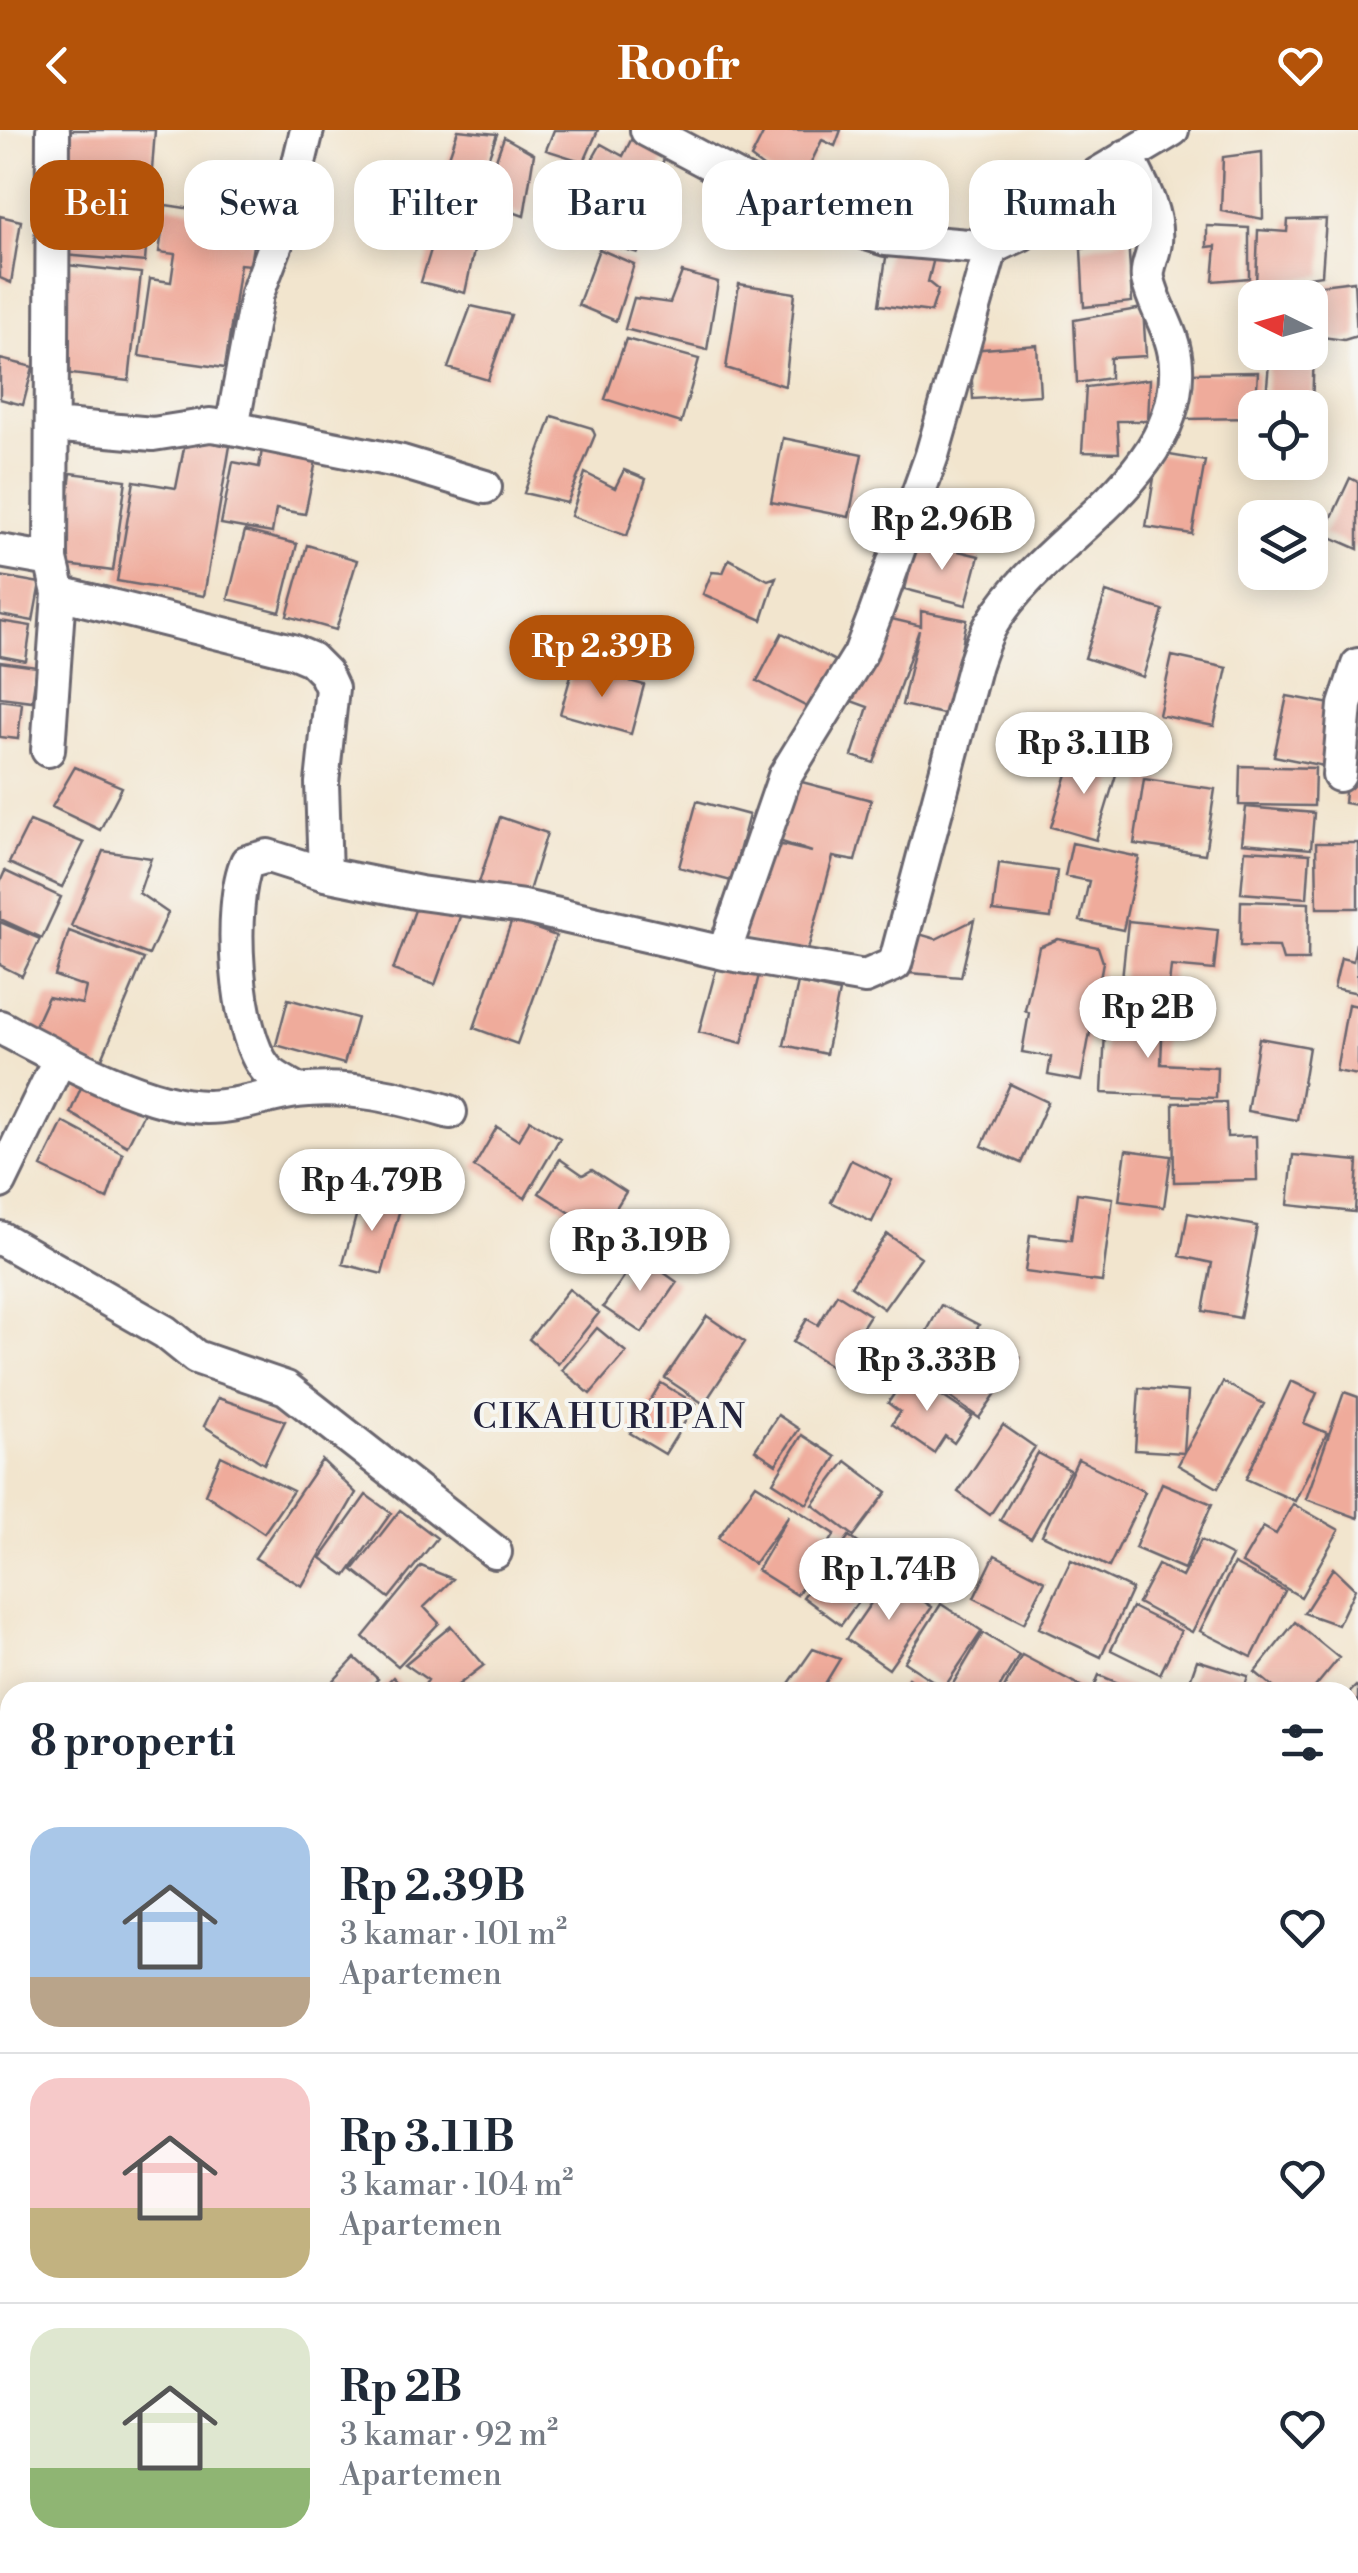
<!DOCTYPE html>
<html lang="id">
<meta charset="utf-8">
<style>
:root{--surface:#fff;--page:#f2f2f3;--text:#1f2937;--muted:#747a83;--line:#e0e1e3;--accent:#b45309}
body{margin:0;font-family:"Libre Bodoni",serif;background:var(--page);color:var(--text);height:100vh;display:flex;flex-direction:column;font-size:38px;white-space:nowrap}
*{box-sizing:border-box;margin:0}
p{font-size:32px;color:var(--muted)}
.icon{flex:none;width:55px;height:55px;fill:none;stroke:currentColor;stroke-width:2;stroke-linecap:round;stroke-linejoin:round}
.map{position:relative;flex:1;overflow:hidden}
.sheet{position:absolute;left:0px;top:1552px;width:1360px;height:892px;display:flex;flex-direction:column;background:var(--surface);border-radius:30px 30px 0 0;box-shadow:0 5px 25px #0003}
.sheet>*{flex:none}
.guide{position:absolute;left:30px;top:30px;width:1300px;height:90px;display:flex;gap:20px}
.needle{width:65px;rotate:275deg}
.tools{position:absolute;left:1238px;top:150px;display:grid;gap:20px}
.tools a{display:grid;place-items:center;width:90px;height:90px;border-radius:20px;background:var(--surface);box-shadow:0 5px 25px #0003;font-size:50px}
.price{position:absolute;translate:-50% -85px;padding:0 22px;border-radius:35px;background:#fff;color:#222;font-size:32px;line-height:65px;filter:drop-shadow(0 2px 5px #0008)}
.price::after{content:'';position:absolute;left:50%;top:60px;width:30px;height:22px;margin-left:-15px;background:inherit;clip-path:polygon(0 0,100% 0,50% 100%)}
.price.current{background:var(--accent);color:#fff}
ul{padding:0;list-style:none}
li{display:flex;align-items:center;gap:30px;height:250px;padding:0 30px}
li+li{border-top:2px solid var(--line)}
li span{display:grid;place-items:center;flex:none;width:280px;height:200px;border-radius:30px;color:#555}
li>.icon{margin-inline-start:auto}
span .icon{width:120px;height:120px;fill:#fffc;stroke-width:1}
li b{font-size:42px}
h2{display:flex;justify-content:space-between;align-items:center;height:120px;padding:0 30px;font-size:42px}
.chip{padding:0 35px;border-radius:30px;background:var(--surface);box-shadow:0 5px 25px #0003;font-size:35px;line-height:90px}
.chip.current{background:var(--accent);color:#fff}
header{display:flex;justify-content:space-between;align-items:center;height:130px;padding:0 30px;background:var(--accent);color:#fff;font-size:45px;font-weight:700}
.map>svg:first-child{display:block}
.building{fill:#efab9b}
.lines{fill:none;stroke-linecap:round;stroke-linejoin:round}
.minor-casing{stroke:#6b666e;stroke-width:38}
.minor{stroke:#fff;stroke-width:32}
.labels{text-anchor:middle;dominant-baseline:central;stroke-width:8;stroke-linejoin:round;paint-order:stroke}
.quarter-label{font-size:35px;letter-spacing:2.5px;fill:#22223b;stroke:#f6f6f2}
</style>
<header><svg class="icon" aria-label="back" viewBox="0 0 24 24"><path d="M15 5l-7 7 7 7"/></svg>Roofr<svg class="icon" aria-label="heart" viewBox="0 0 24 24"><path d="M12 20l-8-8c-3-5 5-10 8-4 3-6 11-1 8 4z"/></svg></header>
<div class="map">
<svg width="1358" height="2443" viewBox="0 0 1358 2443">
<rect width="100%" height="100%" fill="#f6f6f2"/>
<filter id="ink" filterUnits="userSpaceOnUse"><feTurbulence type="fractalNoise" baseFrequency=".01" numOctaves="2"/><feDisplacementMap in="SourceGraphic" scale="20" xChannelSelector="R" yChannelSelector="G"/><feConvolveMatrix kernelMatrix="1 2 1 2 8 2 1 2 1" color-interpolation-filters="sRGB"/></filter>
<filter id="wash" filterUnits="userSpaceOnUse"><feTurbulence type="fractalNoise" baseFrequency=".0048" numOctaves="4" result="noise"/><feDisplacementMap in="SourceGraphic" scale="40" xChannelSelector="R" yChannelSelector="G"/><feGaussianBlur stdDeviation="2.25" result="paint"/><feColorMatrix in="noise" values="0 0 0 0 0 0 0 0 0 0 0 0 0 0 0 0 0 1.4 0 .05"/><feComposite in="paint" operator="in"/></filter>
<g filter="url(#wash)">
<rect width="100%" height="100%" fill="#f2e5ce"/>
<g id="blocks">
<!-- building -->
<path class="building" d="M61,0H155L145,132L52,124Z
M458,0L497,4L474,68L436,65Z
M554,0H598L584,32L546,20Z
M765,0H841L835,16L822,10L804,47L791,44L784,53L751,28Z
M504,7L534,24L524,86L481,71Z
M631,10L668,19L651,61L588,37L601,14L623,26Z
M1262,22L1263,89L1221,81L1223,27Z
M565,33L609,53L587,107L540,87Z
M615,56L656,71L638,123L593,110Z
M166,75L257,89L250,135L240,134L225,238L139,226L150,149L171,152L175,124L159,122Z
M443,81L480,93L465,163L421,152Z
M0,86L21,91L11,153L0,148Z
M1326,89L1322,145L1256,155L1258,100L1287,102L1288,90Z
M1207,96L1249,98V148L1213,151L1216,116L1207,117Z
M1128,108L1132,172L1084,177L1081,119Z
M888,114L935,124L928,152L938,160L931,182L879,175Z
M599,119L634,134L616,191L578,175Z
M67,135L141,143L129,251L55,242Z
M682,142L718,152L707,220L625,199L634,168L670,173Z
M1354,151L1357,206L1344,210L1322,207L1321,155Z
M739,154L795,163L785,256L726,238Z
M471,176L511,185L488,250L448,238Z
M1143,178L1146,226L1110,228V248L1077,253L1074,190Z
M626,209L699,229L681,293L605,269Z
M1037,215L1040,265L973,269L970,220Z
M1310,221H1314L1312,278H1265L1270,222Z
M0,229L33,237L23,275L0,269Z
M1258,242L1255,288L1183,289L1188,243Z
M1150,249L1148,291H1117L1119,323L1082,322L1086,257Z
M552,286L592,298L595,305L567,373L524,363Z
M186,308L230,316L204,466L117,451L134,351L176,358Z
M783,308L862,324L849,387L771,372Z
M262,320L316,331L305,384L276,379L272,403L221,394L233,332L259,337Z
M1158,323L1205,331L1192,404L1146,397Z
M624,340L646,349L627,406L571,386L585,343L615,358Z
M71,343L126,350L113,441L59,434Z
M1350,348L1358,352V419L1324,404Z
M245,401L297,414L280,482L228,469Z
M917,411L979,426L966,475L905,459Z
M307,415L357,430L336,500L287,486Z
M729,429L768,450L776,447L762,490L703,464L712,442L723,443Z
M0,446L40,453L33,491L0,485Z
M1106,462L1163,480L1143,547L1085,528Z
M921,481L967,490L948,585L902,575L919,500L874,633L852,626L868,577L843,568L875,485L921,496Z
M0,491L31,496L26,531L0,526Z
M782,503L841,534L817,582L757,551Z
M1172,526L1227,538L1214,596L1159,585Z
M0,532L37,537L32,571L0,567Z
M574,535L644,555L631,604L560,584Z
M1287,566L1336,575L1324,636L1274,626Z
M0,570L22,573L18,609L0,607Z
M1073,624L1118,638L1096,710L1051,697Z
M1348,632L1358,633V675L1344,673Z
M1240,636L1315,638L1314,676L1239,675Z
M75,637L122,657L100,700L52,677Z
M1144,649L1215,659L1205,724L1134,714Z
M794,650L871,670L855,731L833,727L806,827L737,808L769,712L812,722L779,711Z
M697,671L749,685L731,751L679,737Z
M1246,677L1314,683L1311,719L1242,713Z
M500,687L547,703L524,777L476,762Z
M30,691L84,713L62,757L9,733Z
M1072,713L1139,727L1123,800L1080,791L1089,751L1065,746Z
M1316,713H1358V778H1317Z
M1245,720L1310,724L1307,768L1241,763Z
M103,721L151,728L139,763L168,783L149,825L71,796Z
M999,733L1057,741L1051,788L993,781Z
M5,741L61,767L42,808L0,789V752Z
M419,769L461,784L435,855L393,840Z
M1241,771L1309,773L1308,830H1283L1279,817L1240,816Z
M512,790L556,806L517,914L474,898Z
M974,790L961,847L909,843L919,804L936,809Z
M1128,791L1218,800L1214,840L1171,836L1167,873L1120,868Z
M0,792L40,809L22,846L0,835Z
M69,801L144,829L98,938L32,902L48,867L82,874L86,857L55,846Z
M1058,809L1098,817L1103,832L1081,951L1048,945L1051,927L1022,922L1029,883L1025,880L1039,817Z
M1356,813L1358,863L1334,858L1341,828L1353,831Z
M717,836L759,845L742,913L699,902Z
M798,853L839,862L826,924L784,915Z
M288,869L357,888L344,934L276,915Z
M1348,874L1358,876V945L1336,941Z
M1106,880L1163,883L1161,934L1217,937L1216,968L1102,963Z
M1259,908L1309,917L1297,990L1247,981Z
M86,946L146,979L127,1016L70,983Z
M1010,954L1048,972L1021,1033L982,1016Z
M1226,972L1227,1007L1256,1006L1257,1050L1174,1052L1173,973Z
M530,990L560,1008L525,1068L474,1037L497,997L518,1010Z
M63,992L123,1024L107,1069L41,1037Z
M1126,1020L1171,1026L1164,1077L1119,1071Z
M1293,1025L1358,1031L1355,1082L1288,1075Z
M560,1029L583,1045L592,1040L626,1062L601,1102L539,1063Z
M851,1030L892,1050L872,1092L831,1072Z
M1077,1063L1113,1068L1102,1152L1025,1142L1030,1105L1071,1110Z
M362,1064L401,1075L382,1144L343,1134Z
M1188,1083L1257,1096L1240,1188L1203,1181L1212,1133L1180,1126Z
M887,1104L921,1127L884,1179L851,1156Z
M639,1125L677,1152L642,1203L603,1177Z
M569,1159L599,1183L558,1234L529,1209Z
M837,1164L870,1185L836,1239L793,1212L807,1189L818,1195Z
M941,1175L979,1195L953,1241L981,1201L1020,1228L979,1288L940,1260L950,1246L914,1225Z
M707,1186L745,1212L704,1274L665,1248Z
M597,1198L626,1222L590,1264L562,1240Z
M908,1243L972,1286L954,1313L945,1306L934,1323L892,1294L900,1282L888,1273Z
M1291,1251L1317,1263L1304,1293L1327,1303L1295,1371L1246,1349Z
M1223,1252L1264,1274L1218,1358L1178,1335Z
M661,1253L696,1274L665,1324L630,1303Z
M1139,1258L1188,1262L1184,1323L1135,1320Z
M1344,1262L1358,1267V1388L1306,1369Z
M218,1268L285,1291L264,1334L204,1296Z
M778,1285L799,1299L776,1334L755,1320Z
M1003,1295L1035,1317L990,1385L958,1362Z
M802,1305L836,1327L807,1374L773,1352Z
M1038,1323L1070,1340L1031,1408L1000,1390Z
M221,1326L293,1361L264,1403L205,1364Z
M1078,1329L1145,1362L1109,1437L1042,1405Z
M322,1330L356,1363L302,1456L255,1428Z
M846,1331L887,1362L854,1406L813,1375Z
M1162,1353L1212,1374L1184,1439L1135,1418Z
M756,1354L835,1404L797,1465L757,1440L789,1385L754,1434L718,1408Z
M366,1365L391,1383L346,1446L321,1428Z
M1293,1374L1339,1400L1301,1467L1242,1433L1263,1397L1276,1404Z
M400,1380L437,1408L389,1468L353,1440Z
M849,1406L886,1434L841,1495L803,1467Z
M1201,1410L1232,1426L1192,1502L1138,1473L1158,1435L1182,1447Z
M995,1425L1045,1451L1024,1493L974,1468Z
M1071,1430L1132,1459L1101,1527L1039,1498Z
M1234,1434L1285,1461L1252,1527L1200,1501Z
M421,1436L453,1449L424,1477L439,1493L398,1536L363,1507Z
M1333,1438L1355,1459L1338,1495L1304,1483Z
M889,1447L932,1477L889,1539L846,1509Z
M941,1474L982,1501L944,1558L904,1532Z
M1132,1477L1181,1501L1160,1544L1111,1520Z
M1295,1492L1339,1528L1311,1562H1279L1255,1542Z
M451,1496L484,1535L449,1562H420L428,1550L405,1534Z
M983,1503L1019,1525L997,1562H948Z
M813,1519L840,1529L820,1562H783Z
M1022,1525L1092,1562L1099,1545L1133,1559L1131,1562H1002Z
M355,1528L378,1549L365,1562H323Z
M1197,1530L1248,1546L1243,1562H1186Z
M393,1547L407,1562H378Z
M908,1548L929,1562H898Z
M1356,1556L1358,1558V1608L1350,1604V1562Z
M1354,1648L1358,1653V1719L1350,1731V1654Z"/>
</g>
</g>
<g filter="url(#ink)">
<use href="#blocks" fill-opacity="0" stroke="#6b666e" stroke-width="2.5"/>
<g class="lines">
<defs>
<path id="minor" d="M647,0L806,84L886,109L991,118L1021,104L1098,44L1172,0
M52,295L153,304L210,295L232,298L402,332L485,357
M232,298L257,164L285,90L307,0
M0,421L51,430
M59,463L292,521L311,529L325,543L332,558L322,653L325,744L420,763L524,777L724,823L785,646L860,524L875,485L932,325L991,118
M48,620L59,463L51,430L53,0
M1339,645L1345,575L1358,535
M724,823L865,847L895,834L975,534C980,520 985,504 993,492C1045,407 1181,349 1176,236C1175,203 1155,180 1148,149C1146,137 1154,125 1155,112C1158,82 1140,52 1127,26
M0,897C55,926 146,977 207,977C239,977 267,965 298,961C349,954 402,968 450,982
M299,961C288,954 274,948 266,939C235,902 228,775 247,732L268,726L325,744
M0,1052L60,928
M0,1108L165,1202L196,1227L286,1258L495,1422"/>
</defs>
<!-- minor casing -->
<use href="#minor" class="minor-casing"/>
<!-- minor -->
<use href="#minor" class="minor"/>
</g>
</g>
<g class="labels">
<!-- quarter labels -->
<g class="quarter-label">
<text x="610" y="1287">CIKAHURIPAN</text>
</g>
</g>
</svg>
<div class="tools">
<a><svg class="needle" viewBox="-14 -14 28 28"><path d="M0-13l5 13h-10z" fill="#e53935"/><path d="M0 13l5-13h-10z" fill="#747a83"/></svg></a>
<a><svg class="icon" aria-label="locate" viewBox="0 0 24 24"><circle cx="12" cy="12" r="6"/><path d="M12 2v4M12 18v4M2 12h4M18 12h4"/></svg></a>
<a><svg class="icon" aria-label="layers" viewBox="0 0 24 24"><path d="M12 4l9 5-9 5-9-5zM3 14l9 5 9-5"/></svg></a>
</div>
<b class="price" style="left:942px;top:443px">Rp 2.96B</b>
<b class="price current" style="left:602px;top:570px">Rp 2.39B</b>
<b class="price" style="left:1084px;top:667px">Rp 3.11B</b>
<b class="price" style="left:1148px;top:931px">Rp 2B</b>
<b class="price" style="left:372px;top:1104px">Rp 4.79B</b>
<b class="price" style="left:640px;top:1164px">Rp 3.19B</b>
<b class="price" style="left:927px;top:1284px">Rp 3.33B</b>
<b class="price" style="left:889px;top:1493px">Rp 1.74B</b>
<div class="guide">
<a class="chip current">Beli</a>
<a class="chip">Sewa</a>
<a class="chip">Filter</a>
<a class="chip">Baru</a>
<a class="chip">Apartemen</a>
<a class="chip">Rumah</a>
</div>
<section class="sheet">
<h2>8 properti<svg class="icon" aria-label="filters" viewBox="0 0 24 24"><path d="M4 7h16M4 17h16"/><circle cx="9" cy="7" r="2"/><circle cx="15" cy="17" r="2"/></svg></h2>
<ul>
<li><span style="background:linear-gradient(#a9c7e8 75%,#b9a48a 0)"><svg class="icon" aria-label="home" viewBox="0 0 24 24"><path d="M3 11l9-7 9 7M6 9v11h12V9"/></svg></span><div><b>Rp 2.39B</b><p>3 kamar · 101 m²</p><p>Apartemen</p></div><svg class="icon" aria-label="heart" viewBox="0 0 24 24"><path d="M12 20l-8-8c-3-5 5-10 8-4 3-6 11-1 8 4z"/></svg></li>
<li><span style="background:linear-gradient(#f6c9c9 65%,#c2b280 0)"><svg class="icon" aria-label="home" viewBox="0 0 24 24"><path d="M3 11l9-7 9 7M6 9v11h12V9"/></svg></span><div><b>Rp 3.11B</b><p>3 kamar · 104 m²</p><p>Apartemen</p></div><svg class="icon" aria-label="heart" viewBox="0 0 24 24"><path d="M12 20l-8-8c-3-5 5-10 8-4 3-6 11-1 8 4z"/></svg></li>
<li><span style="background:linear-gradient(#dfe7d0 70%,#8fb573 0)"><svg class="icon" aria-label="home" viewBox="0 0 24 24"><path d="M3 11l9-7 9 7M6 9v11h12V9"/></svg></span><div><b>Rp 2B</b><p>3 kamar · 92 m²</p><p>Apartemen</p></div><svg class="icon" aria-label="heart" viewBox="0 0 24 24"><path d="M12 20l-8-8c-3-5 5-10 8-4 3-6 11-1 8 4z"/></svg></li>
</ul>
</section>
</div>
